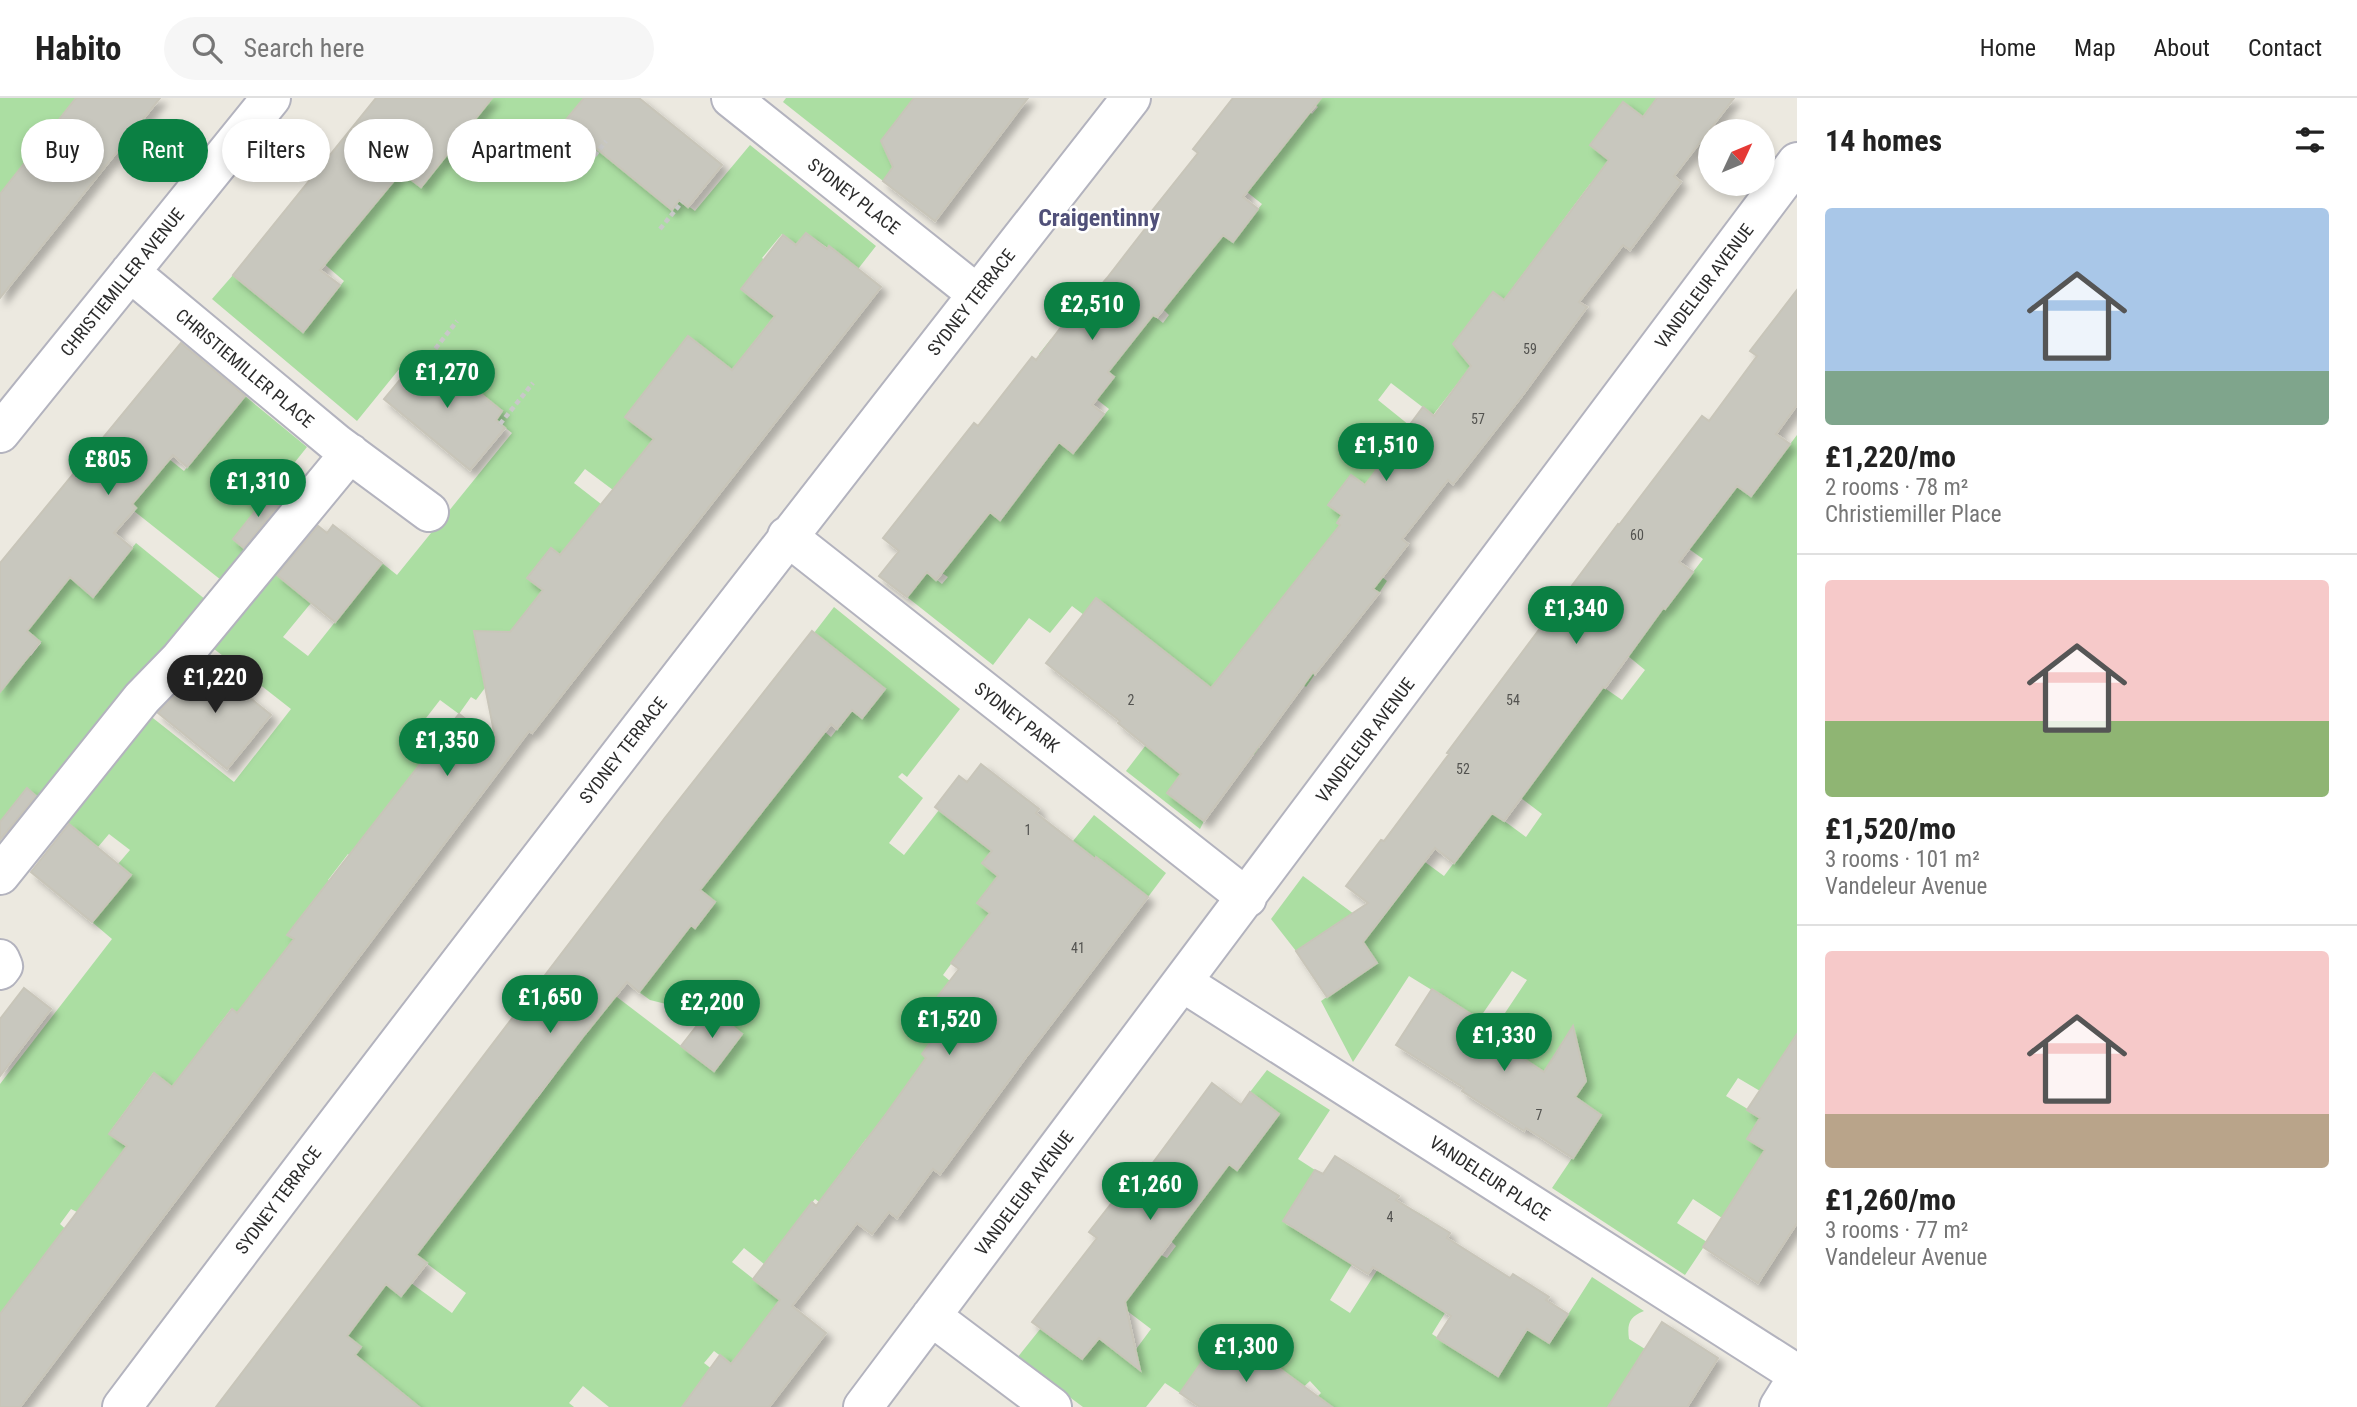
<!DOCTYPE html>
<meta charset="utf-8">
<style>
:root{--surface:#fff;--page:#f6f6f6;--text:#222;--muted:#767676;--line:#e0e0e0;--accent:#0b8043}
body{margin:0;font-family:"Roboto Condensed",sans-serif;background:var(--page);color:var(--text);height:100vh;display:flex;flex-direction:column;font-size:26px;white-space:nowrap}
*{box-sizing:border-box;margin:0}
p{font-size:23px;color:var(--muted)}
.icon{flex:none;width:38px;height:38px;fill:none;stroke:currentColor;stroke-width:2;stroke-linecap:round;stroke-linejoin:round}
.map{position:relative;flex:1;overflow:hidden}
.details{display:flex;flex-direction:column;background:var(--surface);width:560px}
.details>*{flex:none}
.top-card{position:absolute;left:21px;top:21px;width:665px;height:63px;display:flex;gap:14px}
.needle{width:46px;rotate:46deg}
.tools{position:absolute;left:1698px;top:21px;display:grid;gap:14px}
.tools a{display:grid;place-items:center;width:77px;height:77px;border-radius:50%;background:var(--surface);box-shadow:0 4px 10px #0003;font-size:35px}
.price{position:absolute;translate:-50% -60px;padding:0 16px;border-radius:24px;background:var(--accent);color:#fff;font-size:23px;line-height:46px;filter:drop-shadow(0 2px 4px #0008)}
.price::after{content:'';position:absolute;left:50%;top:42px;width:21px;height:16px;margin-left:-10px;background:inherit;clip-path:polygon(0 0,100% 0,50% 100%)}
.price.on{background:#222;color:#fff}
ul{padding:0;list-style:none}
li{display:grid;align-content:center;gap:14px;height:371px;padding:0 28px}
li+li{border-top:2px solid var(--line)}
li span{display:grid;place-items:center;height:217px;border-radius:7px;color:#555}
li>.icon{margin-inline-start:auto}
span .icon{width:126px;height:126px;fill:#fffc;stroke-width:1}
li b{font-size:30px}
h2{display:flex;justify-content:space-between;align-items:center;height:84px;padding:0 28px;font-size:30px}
.tag{padding:0 24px;border-radius:32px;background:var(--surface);box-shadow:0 4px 10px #0003;font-size:24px;line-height:63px}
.tag.on{background:var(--accent);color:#fff}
header{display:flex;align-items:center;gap:42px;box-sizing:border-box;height:98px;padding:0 35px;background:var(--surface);border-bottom:2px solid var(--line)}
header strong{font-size:33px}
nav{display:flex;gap:38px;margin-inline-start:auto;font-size:24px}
.search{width:490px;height:63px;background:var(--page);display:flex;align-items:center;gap:18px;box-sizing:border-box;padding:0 24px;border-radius:38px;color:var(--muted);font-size:26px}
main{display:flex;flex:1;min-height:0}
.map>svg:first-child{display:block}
.green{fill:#abdea2}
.building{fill:#c8c7be;stroke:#c8c5b9;stroke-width:2;filter:url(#shadow)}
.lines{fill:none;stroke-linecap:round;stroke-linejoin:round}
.minor-casing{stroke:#b3b3be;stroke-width:42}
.path{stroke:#c8c8c8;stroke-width:4.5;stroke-dasharray:5 3.5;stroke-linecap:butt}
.minor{stroke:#fff;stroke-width:38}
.labels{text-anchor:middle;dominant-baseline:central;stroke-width:5;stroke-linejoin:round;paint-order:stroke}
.number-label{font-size:14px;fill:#535350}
.street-label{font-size:18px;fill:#2c2c2c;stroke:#fff}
.district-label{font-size:24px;font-weight:bold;fill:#505079;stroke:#fff}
</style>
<header>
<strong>Habito</strong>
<div class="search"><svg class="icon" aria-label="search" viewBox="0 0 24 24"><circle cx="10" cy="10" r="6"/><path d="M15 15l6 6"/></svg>Search here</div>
<nav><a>Home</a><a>Map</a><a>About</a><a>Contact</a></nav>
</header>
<main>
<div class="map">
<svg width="1797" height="1309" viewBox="0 0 1797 1309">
<defs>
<filter id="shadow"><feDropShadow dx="6" dy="6" stdDeviation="3.5" flood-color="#0004"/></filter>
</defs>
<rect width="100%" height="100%" fill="#ece9e0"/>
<!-- green -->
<path class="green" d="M0,0H76L47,37L68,54L36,51L0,96Z
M418,0H584L562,27L583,44L593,33L672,111L680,102L695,113L750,47L876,148L858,171L806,135L796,147L782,136L762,160L798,188L751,179L741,191L775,217L732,272L688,239L626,319L654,341L629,404L585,371L574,385L601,406L586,425L602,438L577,469L551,450L528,479L543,492L526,513L499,571L476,602L471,599L459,616L440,602L423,624L441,639L355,761L348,756L328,782L335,788L313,817L306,812L288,836L294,841L237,915L231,911L215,932L220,940L195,972L188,968L172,989L153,975L109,1035L128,1049L77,1114L71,1111L60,1126L71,1136L0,1219V986L112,841L92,824L131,777L118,766L130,752L109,736L98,749L58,717L144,613L234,684L291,611L209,547L288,450L304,464L287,485L311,505L283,539L308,558L382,465L397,477L512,335L496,322L502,313L434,258L428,266L413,254L357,323L212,201L233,177L304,233L344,183L307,151L401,73L421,89L434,74L414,57Z
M786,0H946L899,20L881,44L900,59L883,83L783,4Z
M1292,0L1312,16L1318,9L1311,3L1314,0H1657L1654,5L1701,41L1691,56L1623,5L1590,47L1664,105L1628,114L1590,86L1558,129L1606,167L1598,180L1548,143L1514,188L1554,219L1475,263L1433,317L1391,285L1378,302L1409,327L1365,387L1351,377L1328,406L1342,417L1337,425L1372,452L1363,464L1387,483L1379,495L1322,451L1259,532L1315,576L1306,589L1296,580L1291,587L1243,549L1199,605L1259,650L1254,657L1201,618L1166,664L1181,676L1167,695L1204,723L1200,731L1126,673L1169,617L1084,517L1072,508L1050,535L1029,520L993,567L907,499L927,474L942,486L948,479L942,475L963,393L1000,421L1059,344L1073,355L1109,311L1039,256L1051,241L1109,286L1114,279L1108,274L1142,230L1133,201L1163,225L1169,217L1163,211L1220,135L1233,144L1262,106L1247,94L1299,27Z
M245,298L307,349L247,424L266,439L47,707L27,690L0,724V533L31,558L41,545L27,533L44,458L94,498L136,445L206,502L221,482L134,413L136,410L132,406L169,361L184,373Z
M1797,337V937L1760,993L1738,980L1726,998L1761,1019L1747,1041L1765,1052L1722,1120L1693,1101L1677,1125L1707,1144L1685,1177L1552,1090L1601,1017L1575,1000L1586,983L1573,974L1581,961L1579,954L1570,947L1544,974L1489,939L1527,882L1512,873L1479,921L1409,878L1353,964L1321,903L1377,865L1346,820L1296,853L1271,821L1303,778L1374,831L1425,764L1444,778L1492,714L1526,739L1542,716L1521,700L1596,584L1622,602L1645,572L1628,558L1642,495L1665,511L1703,461L1689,451L1727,402L1705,364L1751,398Z
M834,509L960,611L907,679L902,675L898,679L923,700L889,745L904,757L939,712L992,753L982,765L998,778L977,805L988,814L1052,769L1094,717L1166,775L1148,799L1096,759L1080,780L967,844L943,877L950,883L938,898L975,926L936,937L922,956L941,972L912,1011L898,1000L884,1018L895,1062L866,1041L819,1104L815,1101L764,1166L744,1150L732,1164L780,1202L734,1268L714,1253L704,1265L725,1281L702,1309L689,1299L682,1309H609L583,1288L569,1305L574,1309H404L410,1301L355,1257L361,1249L347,1238L386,1186L411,1185L452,1215L466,1195L397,1143L438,1129L456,1105L473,1068L481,1073L499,1050L492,1044L529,996L537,1001L554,978L547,972C580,945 591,932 609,893L714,973L742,936L710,911L706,916L650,902L639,894L677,816L695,830L715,805L698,791L809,621L831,639L852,612L885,591L814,535Z
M1267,972L1330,1012L1298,1061L1315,1072L1285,1120L1286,1126L1293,1130L1298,1129L1352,1166L1330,1202L1350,1215L1415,1113L1429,1121L1392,1181L1445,1215L1432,1236L1498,1278L1528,1231L1550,1245L1592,1179L1644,1213C1629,1219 1627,1226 1629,1241L1645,1251L1608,1309H1315L1311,1305L1321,1295L1310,1283L1299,1293L1284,1274L1255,1252L1244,1266L1215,1245L1180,1295L1165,1285L1146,1309H1083L1017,1260L1041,1230L1082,1261L1099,1240L1128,1262L1151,1231L1072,1171L1081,1161L1129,1198L1161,1157L1167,1160L1176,1148L1171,1143L1216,1083L1167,1046L1180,1028L1237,1072L1279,1017L1250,994Z"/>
<!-- building -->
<path class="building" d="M76,0H160L0,200V96Z
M376,0H492L421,89L401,74L320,172L340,187L303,234L233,177Z
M584,0H639L722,67L688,109L679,102L672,112L564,24Z
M914,0H1028L935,123L883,83L893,69L881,43Z
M1233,0H1321L1243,99L1258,111L1233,144L1223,137L1157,219L1153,217L1108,274L1114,279L1092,307L1104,316L1073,355L1059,344L1000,422L990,414L936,482L927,474L907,499L879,478L899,453L883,440L974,325L978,328L1032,259L1036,262L1087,195L1092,198L1107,180L1148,127L1144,123L1198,55L1193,51Z
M1657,0H1734L1674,78L1681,84L1630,152L1623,147L1579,204L1587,209L1522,298L1453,386L1448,382L1402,441L1408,446L1373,491L1379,495L1315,576L1313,574L1204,723L1167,695L1181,676L1118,625L1120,623L1046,565L1096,500L1211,590L1340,427L1337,425L1342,417L1328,407L1351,377L1365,387L1423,309L1434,318L1471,268L1453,246L1493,194L1504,202L1609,62L1590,47L1623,4L1643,19Z
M806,135L827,151L829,148L881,189L532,635L529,633L20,1309H0V1216L127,1048L109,1036L154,975L172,989L232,911L237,915L294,841L287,837L459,616L496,644L474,533L510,534L543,492L527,480L551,450L560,457L654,341L625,319L688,238L732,272L775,218L741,191L783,137L796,147Z
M1797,192V307L1776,336L1790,346L1751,398L1737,388L1679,464L1693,474L1665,511L1663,510L1605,590L1603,589L1504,723L1492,715L1454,765L1435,750L1363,844L1377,865L1327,899L1296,853L1368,805L1346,788L1381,742L1384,743L1449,656L1447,655L1618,426L1619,427L1702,318L1709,323L1757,258L1750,253Z
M181,245L245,298L187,369L173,357L132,406L136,410L114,435L132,450L93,499L70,479L27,533L40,544L0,594V465Z
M434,258L502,313L496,322L505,330L470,372L384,301L419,259L427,266Z
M272,392L283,401L244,450L233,441Z
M333,427L382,465L335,524L277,477L318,428L327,435Z
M812,533L885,591L862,620L852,612L837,631L831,626L700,792L715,804L695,830L691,827L639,894L627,884L585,936L416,1157L427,1165L401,1198L386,1186L347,1238L361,1249L355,1257L419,1309H216L664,721Z
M206,564L271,617L227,671L158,615Z
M981,666L1039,711L1036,715L1095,761L1096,759L1148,799L1026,959L940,1076L933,1071L897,1120L889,1114L872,1136L857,1125L792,1208L826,1235L769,1309H682L720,1257L731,1266L780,1202L753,1181L812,1104L816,1108L886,1016L926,960L922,956L955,911L938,898L959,871L951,865L990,815L977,805L998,778L982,765L992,753L935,709L959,678L967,684Z
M27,690L36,698L0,742V724Z
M69,726L131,777L92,824L31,774Z
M24,890L51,911L0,978V921Z
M1432,891L1494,931L1489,938L1544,974L1573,928L1586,983L1575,999L1601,1017L1573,1060L1526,1030L1524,1033L1462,993L1464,990L1396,947Z
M710,911L742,936L714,973L681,948Z
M1797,936V1125L1758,1185L1703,1149L1765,1052L1747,1041L1760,1020L1747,1012Z
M1212,985L1241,1007L1250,994L1279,1016L1237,1072L1229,1066L1125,1204L1140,1272L1099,1240L1082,1261L1032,1224L1097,1140L1089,1134L1143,1065L1149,1070Z
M1335,1058L1399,1098L1396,1102L1450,1135L1447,1140L1510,1180L1513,1176L1549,1199L1546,1202L1568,1216L1549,1245L1527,1231L1498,1278L1437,1240L1451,1218L1373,1169L1368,1176L1283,1123L1315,1072L1323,1076Z
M1662,1224L1718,1260L1687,1309H1608Z
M1215,1245L1244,1266L1254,1252L1332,1309H1200L1180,1295Z"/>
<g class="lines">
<defs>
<path id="minor" d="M731,0L977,196
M130,174L337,346L429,414
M0,335L271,0
M787,438L1247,800
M0,777L142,600L179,562L350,355
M0,861L3,868L0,872
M1182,884L1797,1276
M931,1218L1052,1309
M122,1309C453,869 791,434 1131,0
M863,1309L1797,64
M1779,1309L1797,1280"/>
</defs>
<!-- minor casing -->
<use href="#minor" class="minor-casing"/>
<!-- path -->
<path class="path" d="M584,71L606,43
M660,131L682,104
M425,264L457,223
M500,326L533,285"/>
<!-- minor -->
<use href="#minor" class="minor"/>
</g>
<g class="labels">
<!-- number labels -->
<g class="number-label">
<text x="1530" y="251">59</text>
<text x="1478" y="321">57</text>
<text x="1637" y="437">60</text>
<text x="1131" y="602">2</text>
<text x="1513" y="602">54</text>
<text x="1463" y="671">52</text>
<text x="1028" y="732">1</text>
<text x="1078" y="850">41</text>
<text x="1539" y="1017">7</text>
<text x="1390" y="1119">4</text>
</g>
<!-- street labels -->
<g class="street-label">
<text transform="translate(854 98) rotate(38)">SYDNEY PLACE</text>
<text transform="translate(122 184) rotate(-51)">CHRISTIEMILLER AVENUE</text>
<text transform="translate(1704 188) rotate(-53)">VANDELEUR AVENUE</text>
<text transform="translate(971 204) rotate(-52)">SYDNEY TERRACE</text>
<text transform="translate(245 270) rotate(40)">CHRISTIEMILLER PLACE</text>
<text transform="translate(1017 619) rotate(38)">SYDNEY PARK</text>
<text transform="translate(1365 642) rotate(-53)">VANDELEUR AVENUE</text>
<text transform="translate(623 652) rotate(-52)">SYDNEY TERRACE</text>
<text transform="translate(1490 1080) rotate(33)">VANDELEUR PLACE</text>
<text transform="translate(1024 1095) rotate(-53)">VANDELEUR AVENUE</text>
<text transform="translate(278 1102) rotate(-53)">SYDNEY TERRACE</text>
</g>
<!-- district labels -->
<g class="district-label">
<text x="1099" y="120">Craigentinny</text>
</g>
</g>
</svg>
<div class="tools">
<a><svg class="needle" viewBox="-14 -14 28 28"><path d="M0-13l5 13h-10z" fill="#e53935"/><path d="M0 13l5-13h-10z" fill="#767676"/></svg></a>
</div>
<b class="price" style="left:1092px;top:244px">£2,510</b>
<b class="price" style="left:447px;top:312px">£1,270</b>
<b class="price" style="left:1386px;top:385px">£1,510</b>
<b class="price" style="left:108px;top:399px">£805</b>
<b class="price" style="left:258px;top:421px">£1,310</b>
<b class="price" style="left:1576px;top:548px">£1,340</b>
<b class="price on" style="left:215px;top:617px">£1,220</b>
<b class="price" style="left:447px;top:680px">£1,350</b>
<b class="price" style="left:550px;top:937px">£1,650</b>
<b class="price" style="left:712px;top:942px">£2,200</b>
<b class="price" style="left:949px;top:959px">£1,520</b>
<b class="price" style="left:1504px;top:975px">£1,330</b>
<b class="price" style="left:1150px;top:1124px">£1,260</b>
<b class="price" style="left:1246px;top:1286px">£1,300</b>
<div class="top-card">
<a class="tag">Buy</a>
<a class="tag on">Rent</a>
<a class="tag">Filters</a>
<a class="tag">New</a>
<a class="tag">Apartment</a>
</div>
</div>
<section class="details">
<h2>14 homes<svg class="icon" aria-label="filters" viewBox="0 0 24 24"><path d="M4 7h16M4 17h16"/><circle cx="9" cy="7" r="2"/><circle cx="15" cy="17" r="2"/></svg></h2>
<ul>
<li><span style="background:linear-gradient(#a9c7e8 75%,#7fa58c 0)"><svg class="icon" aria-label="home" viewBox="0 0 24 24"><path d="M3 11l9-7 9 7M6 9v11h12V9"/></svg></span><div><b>£1,220/mo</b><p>2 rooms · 78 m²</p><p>Christiemiller Place</p></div></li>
<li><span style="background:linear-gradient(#f6c9c9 65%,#8fb573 0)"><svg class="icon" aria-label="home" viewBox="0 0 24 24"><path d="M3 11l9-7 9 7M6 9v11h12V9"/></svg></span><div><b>£1,520/mo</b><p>3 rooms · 101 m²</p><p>Vandeleur Avenue</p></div></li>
<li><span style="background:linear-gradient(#f6c9c9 75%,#b9a48a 0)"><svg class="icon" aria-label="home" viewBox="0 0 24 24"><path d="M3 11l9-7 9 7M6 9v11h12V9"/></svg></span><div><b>£1,260/mo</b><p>3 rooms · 77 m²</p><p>Vandeleur Avenue</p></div></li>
</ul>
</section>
</main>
